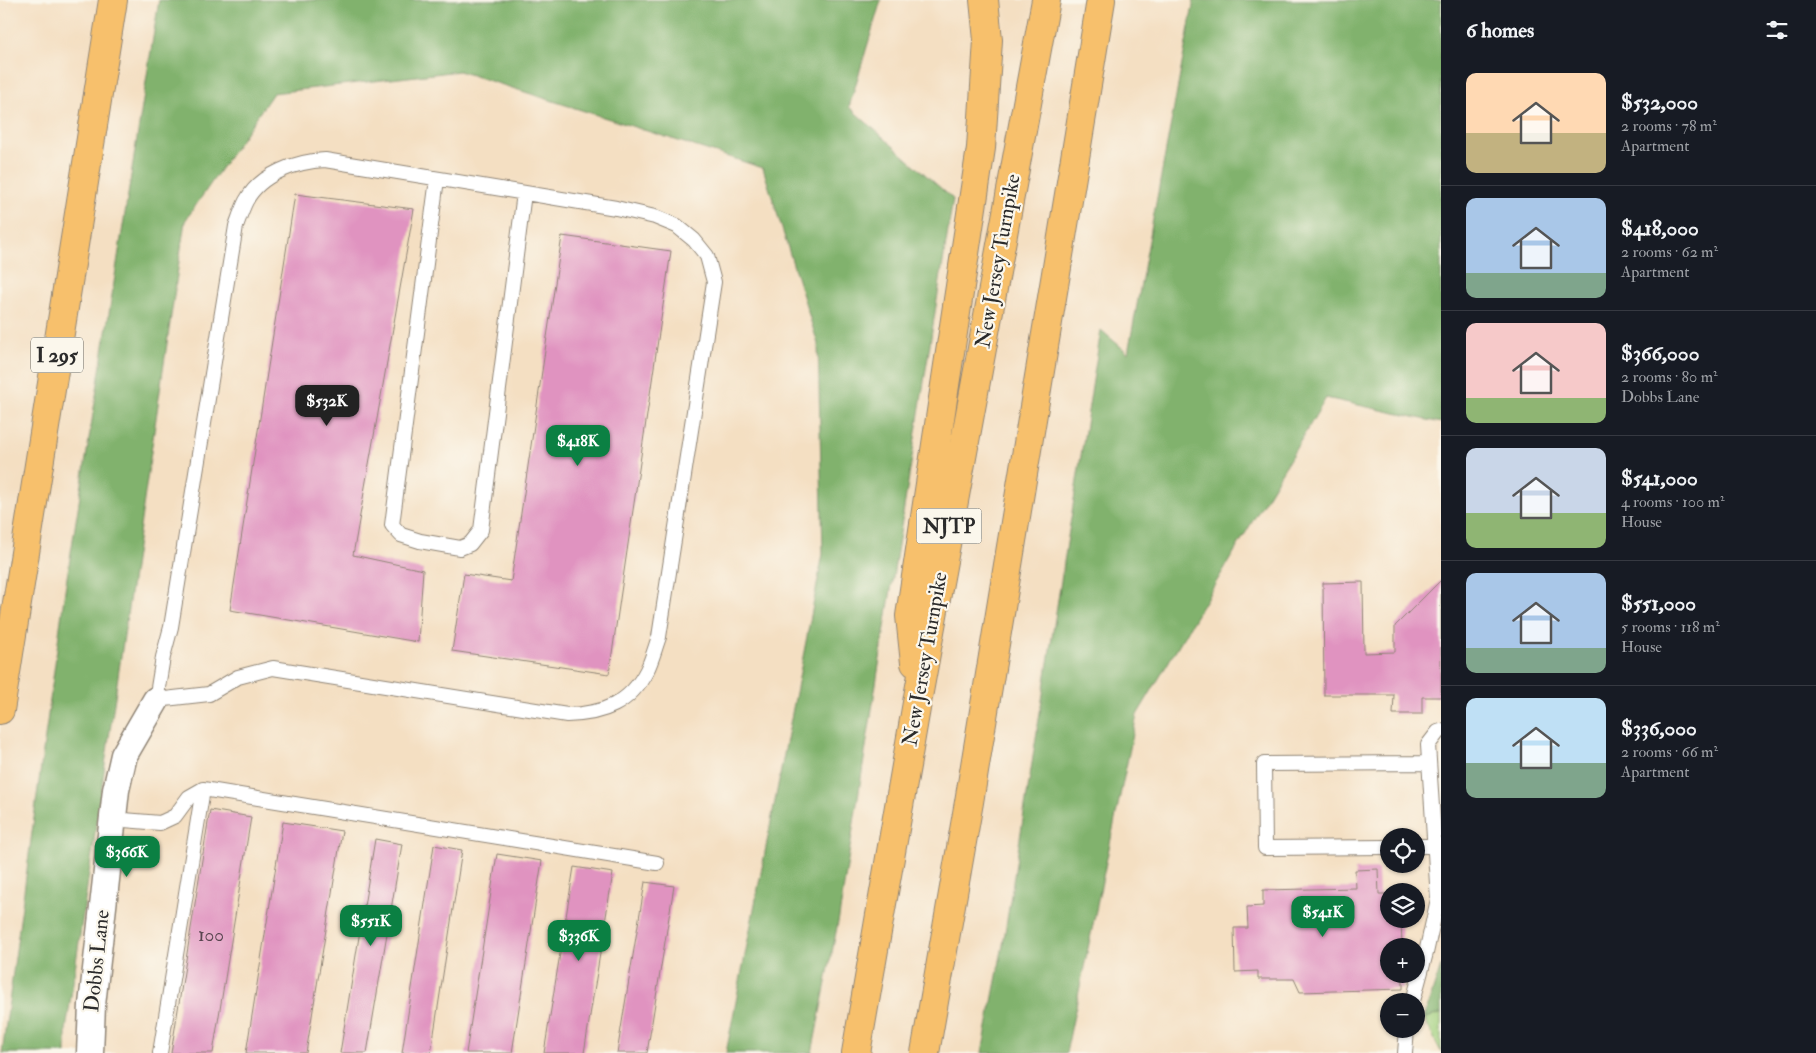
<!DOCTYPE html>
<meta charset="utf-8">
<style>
:root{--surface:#171b24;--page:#20242c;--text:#f1f3f6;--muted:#9ea1a6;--line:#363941;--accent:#0b8043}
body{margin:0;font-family:"IM FELL Double Pica",serif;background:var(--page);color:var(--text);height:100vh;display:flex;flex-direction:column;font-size:19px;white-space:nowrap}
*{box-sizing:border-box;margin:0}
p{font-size:16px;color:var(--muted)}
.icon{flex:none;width:28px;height:28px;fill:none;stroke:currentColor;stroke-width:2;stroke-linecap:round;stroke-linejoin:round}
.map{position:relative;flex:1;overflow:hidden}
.drawer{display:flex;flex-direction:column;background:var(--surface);width:375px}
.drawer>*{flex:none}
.controls{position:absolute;left:1380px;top:828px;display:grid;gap:10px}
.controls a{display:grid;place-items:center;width:45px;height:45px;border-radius:50%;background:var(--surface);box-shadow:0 1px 4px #0004;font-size:25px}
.price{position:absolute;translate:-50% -42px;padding:0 11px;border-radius:10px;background:var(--accent);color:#fff;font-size:16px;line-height:32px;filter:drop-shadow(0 1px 2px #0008)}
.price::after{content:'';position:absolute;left:50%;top:30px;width:15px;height:11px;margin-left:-8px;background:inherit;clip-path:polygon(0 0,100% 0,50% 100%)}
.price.current{background:#222;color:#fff}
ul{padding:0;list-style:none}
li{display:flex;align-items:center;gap:15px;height:125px;padding:0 25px}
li+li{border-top:1px solid var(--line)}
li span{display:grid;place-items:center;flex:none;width:140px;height:100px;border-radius:10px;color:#555}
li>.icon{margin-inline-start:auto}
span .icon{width:60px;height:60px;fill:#fffc;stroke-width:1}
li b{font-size:21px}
h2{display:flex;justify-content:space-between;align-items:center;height:60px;padding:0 25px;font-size:21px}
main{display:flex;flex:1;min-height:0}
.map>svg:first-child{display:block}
.green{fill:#a2d07e;stroke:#667e54}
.forest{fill:#81b26d;stroke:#566e4c}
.building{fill:#e093c0}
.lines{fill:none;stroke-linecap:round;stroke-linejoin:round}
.lane-casing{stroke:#908576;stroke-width:16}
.street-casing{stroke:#908576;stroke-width:29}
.highway-casing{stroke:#908576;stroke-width:30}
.lane{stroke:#fff;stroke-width:14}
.street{stroke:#fff;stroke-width:26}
.highway{stroke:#f7c06c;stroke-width:28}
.labels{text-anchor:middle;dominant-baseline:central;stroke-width:4.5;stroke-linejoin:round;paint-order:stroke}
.number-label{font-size:19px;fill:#584550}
.shield{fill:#fbf7ec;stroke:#696865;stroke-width:1}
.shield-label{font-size:20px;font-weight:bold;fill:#2b2b2b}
.street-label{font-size:21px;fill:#2b2b2b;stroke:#fbf7ec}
</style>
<main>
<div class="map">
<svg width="1441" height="1053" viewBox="0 0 1441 1053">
<rect width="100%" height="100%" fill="#fbf7ec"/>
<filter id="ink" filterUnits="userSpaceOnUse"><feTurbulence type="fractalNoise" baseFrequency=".02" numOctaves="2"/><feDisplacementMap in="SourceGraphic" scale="10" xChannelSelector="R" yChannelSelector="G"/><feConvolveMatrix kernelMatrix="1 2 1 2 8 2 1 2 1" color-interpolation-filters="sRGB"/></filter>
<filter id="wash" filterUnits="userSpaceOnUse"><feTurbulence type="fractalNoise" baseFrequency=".0096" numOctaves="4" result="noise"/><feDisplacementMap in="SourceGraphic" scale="20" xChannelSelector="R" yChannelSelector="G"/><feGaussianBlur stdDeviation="1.12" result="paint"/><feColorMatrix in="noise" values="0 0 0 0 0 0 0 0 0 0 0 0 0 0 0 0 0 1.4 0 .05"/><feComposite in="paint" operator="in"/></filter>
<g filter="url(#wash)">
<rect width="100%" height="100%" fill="#f4dfc2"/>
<!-- green -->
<path class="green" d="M1441,1014V1052L1424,1018Z"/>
<!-- forest -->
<path class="forest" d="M159,0H881L849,107L953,199L839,917L812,1053H726L823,554L818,344L763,168L459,71L273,93L185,221L66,1030V1053H2L65,590Z
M1194,0H1441V423L1326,398L1137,715L1066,1053H982L1003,945L1101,330L1128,353Z
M1441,966V1014L1424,1018Z"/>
<g id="blocks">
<!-- building -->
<path class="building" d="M295,194L414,209L353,555L423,570L418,642L230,610Z
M562,236L671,251L609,674L452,651L464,574L511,581Z
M1441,580V697H1422V714H1393L1394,695H1324L1323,583L1363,582L1364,653L1395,652V626Z
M210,810L251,817L213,1053H171Z
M283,822L342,831L306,1053H246Z
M375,839L402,844L367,1053H340Z
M434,845L462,850L431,1053H402Z
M497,854L542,861L512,1053H466Z
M574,867L613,873L584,1053H544Z
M1378,869L1379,894H1389V919H1401L1402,946H1389V974H1403V989L1300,992L1294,979H1258V971L1235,972L1234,928H1248L1247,907L1263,906V890L1356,888L1355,870Z
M645,882L674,886L647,1053H617Z"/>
</g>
</g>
<g filter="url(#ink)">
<use href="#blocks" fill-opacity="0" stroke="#908576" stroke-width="1"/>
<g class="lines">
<defs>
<path id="lane" d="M325,160L616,208L655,217L677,226L694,240L707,256L714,282L659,637C655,648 652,660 647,670C630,704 603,714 567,715L273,668L238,677L209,694L156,700L163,657L171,627L236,226C239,218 242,209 246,201C260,174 297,161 325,160Z
M437,179L392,525L401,535L420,541L460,548L470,544L481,530L524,193
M112,819L160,823L175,816L189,797L203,789L657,863
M1416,846H1435
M1389,847L1265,848L1264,764L1428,763
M1413,1001L1426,953L1438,899L1428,745L1438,732L1441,731
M160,1053L203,789
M1405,1053L1407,1029"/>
<path id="street" d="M90,1053L92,1005L116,790L124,755L156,700"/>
<path id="highway" d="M915,663L910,616L981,148L988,40L984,0
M0,710L113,0
M856,1053L918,697L1046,0
M925,1053L969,802L1101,0"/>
</defs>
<!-- lane casing -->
<use href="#lane" class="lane-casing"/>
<!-- street casing -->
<use href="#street" class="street-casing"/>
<!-- highway casing -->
<use href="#highway" class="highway-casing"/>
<!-- lane -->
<use href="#lane" class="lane"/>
<!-- street -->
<use href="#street" class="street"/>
<!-- highway -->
<use href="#highway" class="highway"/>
</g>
</g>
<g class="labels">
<!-- number labels -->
<g class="number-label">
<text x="211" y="935">100</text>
</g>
<!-- shield labels -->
<g class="shield">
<rect x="31" y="337.5" width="52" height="35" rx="4"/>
<rect x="916.5" y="508.5" width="65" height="35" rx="4"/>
</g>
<g class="shield-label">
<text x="57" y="355">I 295</text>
<text x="949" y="526">NJTP</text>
</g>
<!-- street labels -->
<g class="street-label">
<text transform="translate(998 261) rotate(-80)">New Jersey Turnpike</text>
<text transform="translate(925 659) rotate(-80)">New Jersey Turnpike</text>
<text transform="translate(97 961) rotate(-84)">Dobbs Lane</text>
</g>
</g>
</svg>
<div class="controls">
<a><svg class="icon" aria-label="locate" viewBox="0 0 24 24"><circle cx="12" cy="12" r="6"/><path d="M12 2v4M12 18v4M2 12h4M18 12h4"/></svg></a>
<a><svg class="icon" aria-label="layers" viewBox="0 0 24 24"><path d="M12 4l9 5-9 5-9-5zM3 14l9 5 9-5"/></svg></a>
<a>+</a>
<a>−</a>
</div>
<b class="price current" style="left:327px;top:427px">$532K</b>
<b class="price" style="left:578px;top:467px">$418K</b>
<b class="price" style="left:127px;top:878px">$366K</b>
<b class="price" style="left:1323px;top:938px">$541K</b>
<b class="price" style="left:371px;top:947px">$551K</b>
<b class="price" style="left:579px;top:962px">$336K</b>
</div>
<section class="drawer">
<h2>6 homes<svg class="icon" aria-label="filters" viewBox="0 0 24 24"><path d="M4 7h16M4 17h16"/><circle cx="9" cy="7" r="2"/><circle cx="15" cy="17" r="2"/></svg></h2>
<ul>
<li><span style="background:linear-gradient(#ffd9b3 60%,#c2b280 0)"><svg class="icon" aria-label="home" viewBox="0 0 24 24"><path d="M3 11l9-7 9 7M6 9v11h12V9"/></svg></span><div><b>$532,000</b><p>2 rooms · 78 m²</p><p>Apartment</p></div></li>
<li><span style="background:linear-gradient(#a9c7e8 75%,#7fa58c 0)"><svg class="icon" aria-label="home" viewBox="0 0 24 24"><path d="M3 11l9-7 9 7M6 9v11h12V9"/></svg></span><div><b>$418,000</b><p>2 rooms · 62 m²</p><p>Apartment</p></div></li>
<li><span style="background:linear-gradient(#f6c9c9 75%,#8fb573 0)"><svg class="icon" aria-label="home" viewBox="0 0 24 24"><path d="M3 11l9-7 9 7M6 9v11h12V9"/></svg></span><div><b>$366,000</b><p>2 rooms · 80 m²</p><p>Dobbs Lane</p></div></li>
<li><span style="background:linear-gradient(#c9d6e8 65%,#8fb573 0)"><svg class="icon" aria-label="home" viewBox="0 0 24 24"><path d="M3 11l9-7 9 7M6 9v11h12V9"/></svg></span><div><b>$541,000</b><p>4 rooms · 100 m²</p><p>House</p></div></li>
<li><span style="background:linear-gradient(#a9c7e8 75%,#7fa58c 0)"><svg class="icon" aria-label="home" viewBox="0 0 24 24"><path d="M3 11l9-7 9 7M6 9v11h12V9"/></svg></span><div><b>$551,000</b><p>5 rooms · 118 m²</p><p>House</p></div></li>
<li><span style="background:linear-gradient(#bfe0f5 65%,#7fa58c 0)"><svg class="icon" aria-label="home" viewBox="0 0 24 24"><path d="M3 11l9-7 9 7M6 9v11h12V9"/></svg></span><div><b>$336,000</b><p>2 rooms · 66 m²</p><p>Apartment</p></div></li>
</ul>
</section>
</main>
